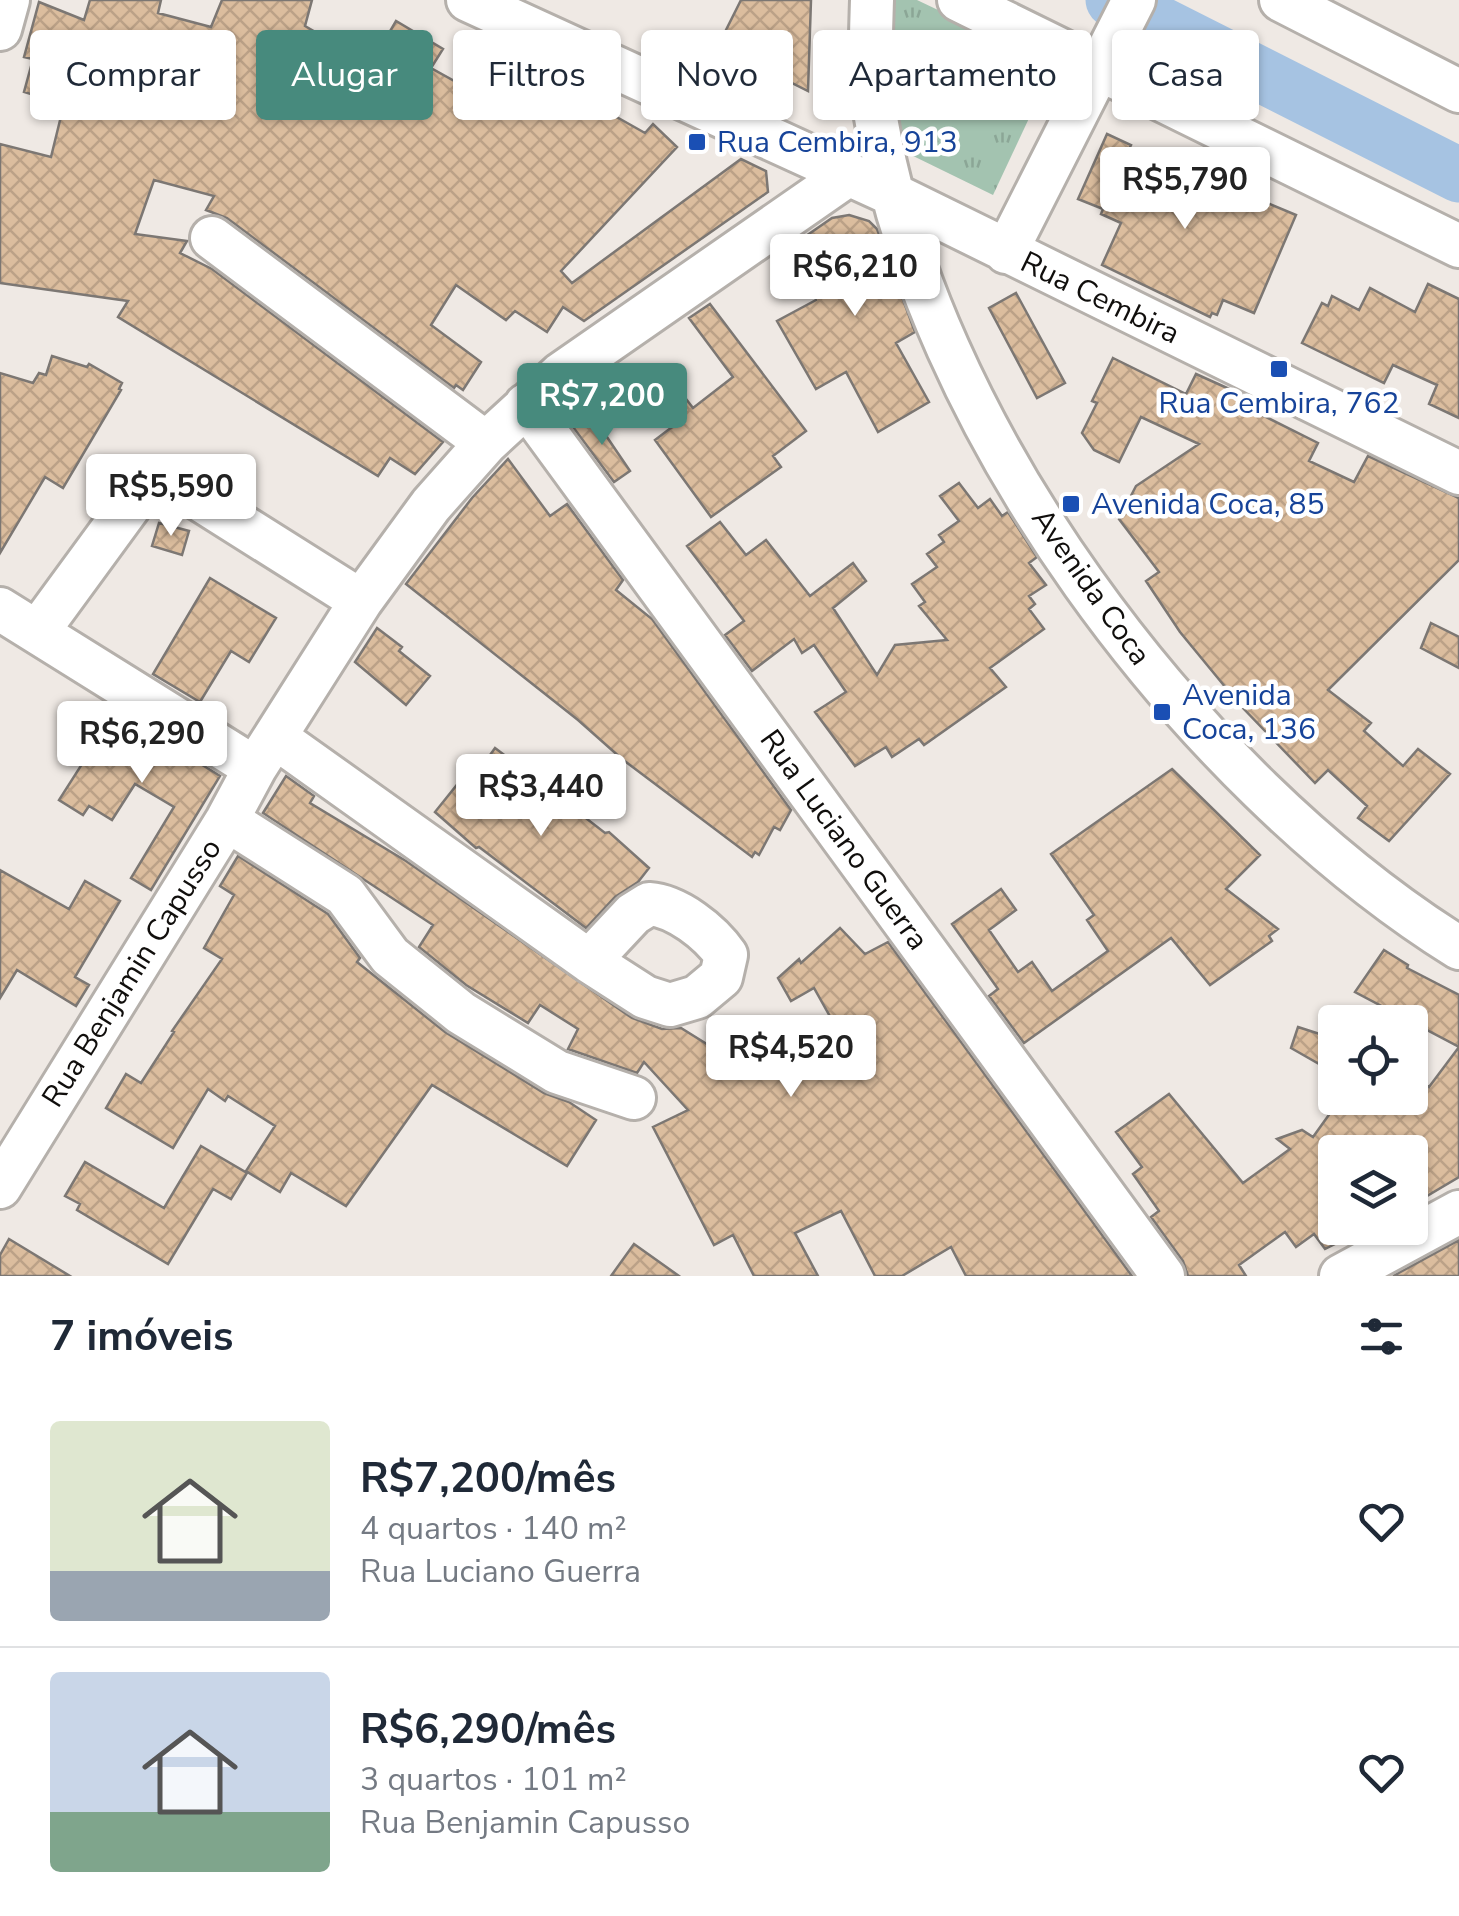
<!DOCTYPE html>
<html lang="pt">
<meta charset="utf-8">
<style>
:root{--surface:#fff;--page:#f6f6f7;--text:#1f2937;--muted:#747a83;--line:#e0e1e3;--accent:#478a7d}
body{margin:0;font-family:"Nunito Sans",sans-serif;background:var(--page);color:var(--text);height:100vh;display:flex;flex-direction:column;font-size:38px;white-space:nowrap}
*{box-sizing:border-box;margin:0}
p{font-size:32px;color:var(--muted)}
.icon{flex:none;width:55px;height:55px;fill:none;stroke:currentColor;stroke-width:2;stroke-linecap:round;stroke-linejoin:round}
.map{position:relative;height:1276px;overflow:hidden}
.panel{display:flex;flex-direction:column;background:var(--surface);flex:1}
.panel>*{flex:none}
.guide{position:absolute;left:30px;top:30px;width:1400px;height:90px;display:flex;gap:20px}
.buttons{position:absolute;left:1318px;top:1005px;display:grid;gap:20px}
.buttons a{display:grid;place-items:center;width:110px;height:110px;border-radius:10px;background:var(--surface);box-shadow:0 2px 8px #0004;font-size:50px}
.price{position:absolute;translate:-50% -85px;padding:0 22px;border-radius:10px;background:#fff;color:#222;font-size:32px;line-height:65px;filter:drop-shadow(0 2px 5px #0008)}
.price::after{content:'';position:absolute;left:50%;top:60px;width:30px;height:22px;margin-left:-15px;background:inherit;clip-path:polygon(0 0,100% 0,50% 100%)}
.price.current{background:var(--accent);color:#fff}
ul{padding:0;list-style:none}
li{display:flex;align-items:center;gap:30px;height:250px;padding:0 50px}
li+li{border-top:2px solid var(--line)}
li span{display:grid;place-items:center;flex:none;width:280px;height:200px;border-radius:10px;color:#555}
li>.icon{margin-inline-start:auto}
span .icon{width:120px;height:120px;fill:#fffc;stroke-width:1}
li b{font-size:42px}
h2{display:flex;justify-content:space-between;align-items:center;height:120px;padding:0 50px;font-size:42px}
.pill{padding:0 35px;border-radius:10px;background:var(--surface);box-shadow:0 2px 8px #0004;font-size:35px;line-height:90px}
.pill.current{background:var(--accent);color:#fff}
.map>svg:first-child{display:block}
.park{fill:url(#park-tufts)}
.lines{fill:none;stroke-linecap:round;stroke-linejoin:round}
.river{stroke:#a6c3e2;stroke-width:55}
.building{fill:url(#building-cross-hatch);stroke:#7c7773;stroke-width:2.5}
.minor-casing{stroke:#b5b0ab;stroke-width:48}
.minor{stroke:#fff;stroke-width:42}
.transit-dot{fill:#1a4fb4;stroke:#fff;stroke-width:4}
.labels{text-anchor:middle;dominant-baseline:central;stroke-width:9;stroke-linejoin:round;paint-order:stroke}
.transit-label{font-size:30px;fill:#164399;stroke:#fff;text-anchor:start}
.street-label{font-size:30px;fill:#100e0c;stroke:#fff}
</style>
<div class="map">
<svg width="1459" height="1276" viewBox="0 0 1459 1276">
<defs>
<pattern id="park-tufts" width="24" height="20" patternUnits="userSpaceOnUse" patternTransform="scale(2.5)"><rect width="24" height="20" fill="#a3c3b0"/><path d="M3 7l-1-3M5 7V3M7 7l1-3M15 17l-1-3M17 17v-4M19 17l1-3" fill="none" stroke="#8ba696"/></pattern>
<pattern id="building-cross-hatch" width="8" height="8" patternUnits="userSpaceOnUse" patternTransform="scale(2.5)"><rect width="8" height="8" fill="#dbbd9e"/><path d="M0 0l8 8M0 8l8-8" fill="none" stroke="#bba187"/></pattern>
</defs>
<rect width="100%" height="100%" fill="#efe9e4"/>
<!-- park -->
<path class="park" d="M886,0H917L1054,65L993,195L905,152L890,64Z"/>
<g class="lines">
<!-- river -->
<path class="river" d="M1113,0L1459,175"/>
</g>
<!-- building -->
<path class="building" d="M90,0H161L158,13L211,27L222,0H312L305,26L371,64L396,21L443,49L431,68L494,103L518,53L565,75L560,85L645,133L653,124L677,147L561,271L572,283L741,159L766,171L768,192L584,321L563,307L547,332L515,311L506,320L456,285L431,325L481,362L463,390L456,385L454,388L227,218L206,210L214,196L154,180L135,234L187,241L180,253L212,269L443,442L415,474L390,458L378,476L118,317L128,301L0,283V144L51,157L64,104L24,92L33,59L24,57L39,2L84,20Z
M741,0H811L808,91L718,46Z
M1107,134L1131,145L1128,151L1219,189L1222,184L1296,215L1254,313L1223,300L1217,315L1212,313L1210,317L1102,265L1121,223L1101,214L1103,209L1078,199Z
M849,215L869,221L877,229L915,332L896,343L929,402L878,432L846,372L816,389L777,321L816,300L793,245L832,218Z
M1428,284L1459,299V418L1429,404L1437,385L1393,365L1384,383L1302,343L1322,303L1328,306L1332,296L1359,310L1370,288L1415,312Z
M1016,293L1065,383L1037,398L989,308Z
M710,304L806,431L773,456L781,467L711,517L655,440L676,424L665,409L683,395L693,408L733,377L689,318Z
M52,356L87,367L89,364L122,383L119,389L121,390L63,488L45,477L0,553V373L33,383L39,373L46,375Z
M1113,358L1186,394L1196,374L1256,401L1252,410L1318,443L1309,461L1354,482L1368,456L1459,498V560L1328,690L1371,723L1364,731L1403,766L1418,749L1450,774L1389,841L1358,818L1367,806L1328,770L1315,783L1240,705L1180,632L1146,581L1159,572L1119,519L1136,486L1199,444L1141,417L1119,462L1094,450L1082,433L1097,403L1092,401Z
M592,415L630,471L614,482L573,427Z
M508,459L550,516L567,504L623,580L616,590L652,619L791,810L780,830L774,827L759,855L755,852L752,857L622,759L578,720L406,584L472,498Z
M959,483L978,508L990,499L1002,516L1008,512L1037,557L1029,563L1046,585L1029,596L1035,604L1029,609L1044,629L990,668L1006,687L924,745L919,739L892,757L886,747L855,766L815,712L846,692L814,645L802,653L794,639L752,671L725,635L744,621L687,546L720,522L746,555L766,540L810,596L853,563L866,581L833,608L877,675L895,645L947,640L919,606L925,602L912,584L937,567L927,554L944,542L939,535L959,521L940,496Z
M159,523L189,531L182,555L152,546Z
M210,578L276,618L249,662L231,651L200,702L153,674Z
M1431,623L1459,637V668L1421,648Z
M377,628L402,647L399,651L430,676L406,705L355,662Z
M116,711L220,776L151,890L131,878L174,807L135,784L112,820L89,806L83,815L59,800Z
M495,748L511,760L515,758L534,773L533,777L605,833L609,832L649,868L638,882L615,897L586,928L479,847L476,848L435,812L460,781L468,786Z
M1172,769L1260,855L1226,889L1278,929L1269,936L1272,941L1210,985L1171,938L1024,1043L989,996L998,989L952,924L1001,889L1016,910L989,930L1018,972L1032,962L1052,991L1108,951L1087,920L1094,915L1051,854Z
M286,776L314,796L310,803L406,861L632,1018L662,1029L681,1028L710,1046L744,1025L769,1071L841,1036L814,988L791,1001L778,978L799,959L801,963L840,928L865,954L888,942L1132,1276H966L951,1247L902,1276H875L841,1211L795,1233L818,1276H754L733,1235L714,1245L653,1127L688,1110L644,1062L637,1073L568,1049L578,1029L540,1005L528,1023L466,985L419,947L433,925L263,813Z
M238,856L328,914L360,958L357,962L445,1032L544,1093L569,1102L596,1120L567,1166L432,1085L346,1206L291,1173L280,1192L246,1171L275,1126L228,1096L225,1101L208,1089L173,1148L106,1108L126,1074L141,1083L174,1032L172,1031L222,959L204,948L234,895L220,886Z
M0,870L69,909L85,881L120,901L75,977L89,985L76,1006L17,970L0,998Z
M1384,950L1408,965L1407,968L1459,995V1177L1410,1206V1152H1335V1228H1343L1349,1237L1325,1249L1314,1234L1296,1247L1285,1232L1239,1265L1246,1276H1188L1183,1261L1151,1217L1159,1211L1133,1174L1142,1167L1116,1132L1169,1094L1243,1183L1290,1149L1277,1139L1302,1130L1313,1137L1341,1098H1410V1073L1429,1087L1459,1047L1355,992Z
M1298,1027L1335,1039V1073L1291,1048Z
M201,1146L247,1173L231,1199L213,1189L168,1264L77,1210L80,1204L65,1196L85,1162L164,1208Z
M9,1239L70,1276H0V1255Z
M1459,1240V1276H1393Z
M634,1244L679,1276H611Z"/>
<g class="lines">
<defs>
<path id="minor" d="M468,0L894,195L1459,473
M872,0C871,35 869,71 874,106C923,425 1189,779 1459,948
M959,0L1459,246
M1281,0L1459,91
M0,29L8,0
M212,238L486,443
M1006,252L1134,0
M526,405L1163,1276
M0,609L255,768
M38,631L139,493L159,482L177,485L361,601
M275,737L589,961L645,997L670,1005L697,997L721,977L726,955C710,932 677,906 649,904L633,914L589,961
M227,820L345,895L390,956L461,1013L557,1072L634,1098
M0,1187L227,820L255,768L361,601L431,505L486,443L561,374L849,174
M1341,1276L1459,1212"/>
</defs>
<!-- minor casing -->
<use href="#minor" class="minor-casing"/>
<!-- minor -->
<use href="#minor" class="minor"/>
</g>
<!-- markers -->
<g class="transit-dot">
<rect x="687" y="132" width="20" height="20" rx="5"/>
<rect x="1269" y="359" width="20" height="20" rx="5"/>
<rect x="1061" y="494" width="20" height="20" rx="5"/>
<rect x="1152" y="702" width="20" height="20" rx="5"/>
</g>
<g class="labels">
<!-- transit labels -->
<g class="transit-label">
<text x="717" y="142">Rua Cembira, 913</text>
<text x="1279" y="403" text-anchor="middle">Rua Cembira, 762</text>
<text x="1091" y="504">Avenida Coca, 85</text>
<text x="1182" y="695">Avenida<tspan x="1182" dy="34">Coca, 136</tspan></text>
</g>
<!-- street labels -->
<g class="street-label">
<text transform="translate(1100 298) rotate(26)">Rua Cembira</text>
<text transform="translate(1091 587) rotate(55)">Avenida Coca</text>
<text transform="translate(844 840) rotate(54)">Rua Luciano Guerra</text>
<text transform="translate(132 973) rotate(-58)">Rua Benjamin Capusso</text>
</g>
</g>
</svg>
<div class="buttons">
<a><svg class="icon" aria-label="locate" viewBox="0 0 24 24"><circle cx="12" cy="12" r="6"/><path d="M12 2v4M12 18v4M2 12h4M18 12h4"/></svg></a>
<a><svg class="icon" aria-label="layers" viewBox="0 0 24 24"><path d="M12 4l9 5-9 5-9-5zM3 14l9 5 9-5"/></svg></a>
</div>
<b class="price" style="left:1185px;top:232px">R$5,790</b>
<b class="price" style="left:855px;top:319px">R$6,210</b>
<b class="price current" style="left:602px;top:448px">R$7,200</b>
<b class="price" style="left:171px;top:539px">R$5,590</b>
<b class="price" style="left:142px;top:786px">R$6,290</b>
<b class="price" style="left:541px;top:839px">R$3,440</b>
<b class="price" style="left:791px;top:1100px">R$4,520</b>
<div class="guide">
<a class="pill">Comprar</a>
<a class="pill current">Alugar</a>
<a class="pill">Filtros</a>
<a class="pill">Novo</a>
<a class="pill">Apartamento</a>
<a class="pill">Casa</a>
</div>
</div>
<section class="panel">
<h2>7 imóveis<svg class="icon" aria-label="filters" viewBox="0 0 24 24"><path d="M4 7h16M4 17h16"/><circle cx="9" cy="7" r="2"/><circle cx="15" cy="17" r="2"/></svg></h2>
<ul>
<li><span style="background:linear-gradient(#dfe7d0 75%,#9aa5b1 0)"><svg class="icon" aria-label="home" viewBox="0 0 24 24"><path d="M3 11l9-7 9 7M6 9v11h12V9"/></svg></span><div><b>R$7,200/mês</b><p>4 quartos · 140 m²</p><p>Rua Luciano Guerra</p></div><svg class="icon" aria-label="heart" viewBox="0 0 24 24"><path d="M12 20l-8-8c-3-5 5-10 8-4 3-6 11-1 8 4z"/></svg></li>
<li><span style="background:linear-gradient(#c9d6e8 70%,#7fa58c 0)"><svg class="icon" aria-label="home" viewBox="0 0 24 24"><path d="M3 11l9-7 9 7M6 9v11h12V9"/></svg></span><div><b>R$6,290/mês</b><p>3 quartos · 101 m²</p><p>Rua Benjamin Capusso</p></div><svg class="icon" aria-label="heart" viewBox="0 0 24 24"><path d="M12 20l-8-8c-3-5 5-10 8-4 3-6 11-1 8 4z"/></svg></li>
</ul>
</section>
